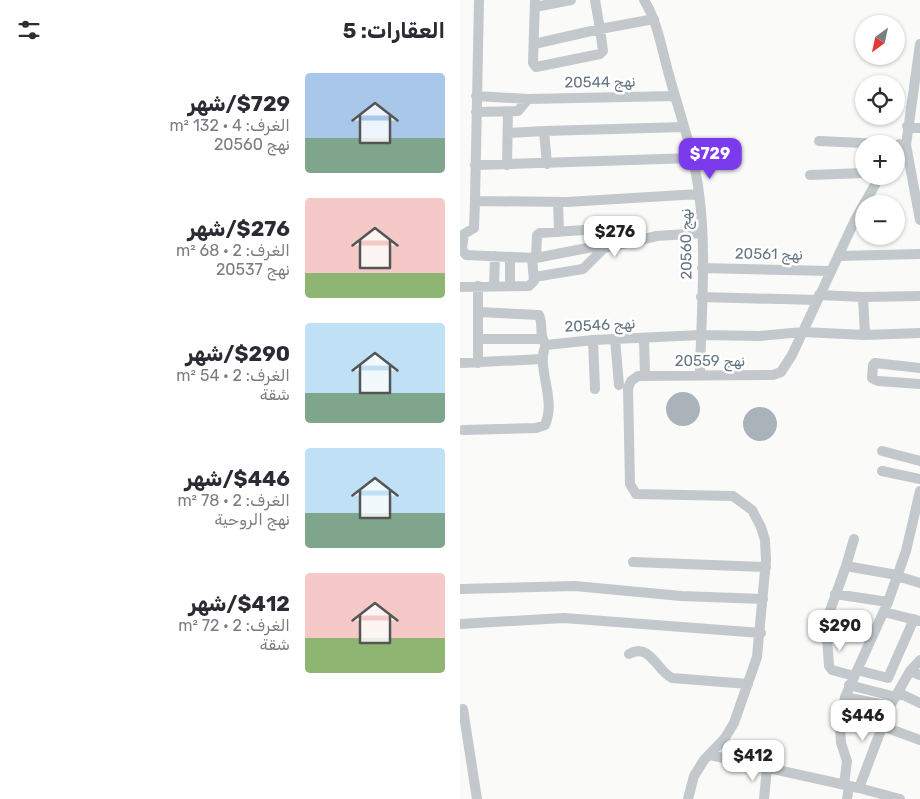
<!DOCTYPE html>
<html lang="ar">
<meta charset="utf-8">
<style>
:root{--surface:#fff;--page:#f7f7f7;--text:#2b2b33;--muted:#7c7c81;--accent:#7c3aed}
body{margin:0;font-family:Rubik,Vazirmatn,sans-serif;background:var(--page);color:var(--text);direction:rtl;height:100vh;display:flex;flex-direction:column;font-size:19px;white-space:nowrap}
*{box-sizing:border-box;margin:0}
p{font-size:16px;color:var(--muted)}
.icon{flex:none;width:28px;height:28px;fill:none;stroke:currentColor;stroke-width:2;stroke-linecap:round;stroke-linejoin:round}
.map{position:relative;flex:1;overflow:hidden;direction:ltr}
.details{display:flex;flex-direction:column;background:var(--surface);width:460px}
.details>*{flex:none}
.needle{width:32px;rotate:213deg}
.controls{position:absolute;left:395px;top:15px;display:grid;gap:10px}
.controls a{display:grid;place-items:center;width:50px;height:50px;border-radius:50%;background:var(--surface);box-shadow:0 1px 4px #0004;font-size:25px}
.price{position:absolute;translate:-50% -42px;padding:0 11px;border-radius:10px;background:#fff;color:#222;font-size:16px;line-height:32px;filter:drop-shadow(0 1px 2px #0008)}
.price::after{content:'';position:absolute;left:50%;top:30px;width:15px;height:11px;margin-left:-8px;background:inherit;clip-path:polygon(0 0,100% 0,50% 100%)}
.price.active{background:var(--accent);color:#fff}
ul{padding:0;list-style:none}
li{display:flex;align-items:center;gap:15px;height:125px;padding:0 15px}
li span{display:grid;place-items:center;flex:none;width:140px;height:100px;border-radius:5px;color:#555}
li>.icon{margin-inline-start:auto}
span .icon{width:60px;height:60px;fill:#fffc;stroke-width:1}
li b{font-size:21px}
h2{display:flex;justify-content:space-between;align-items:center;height:60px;padding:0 15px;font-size:21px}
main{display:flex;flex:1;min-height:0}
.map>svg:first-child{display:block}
.building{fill:#aab3b9}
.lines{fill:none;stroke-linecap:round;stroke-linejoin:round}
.minor{stroke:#c3c8cc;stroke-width:10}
.labels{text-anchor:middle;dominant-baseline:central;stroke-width:5;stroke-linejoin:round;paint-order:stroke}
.street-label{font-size:15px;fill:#657683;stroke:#fff}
</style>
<main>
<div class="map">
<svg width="460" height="799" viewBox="0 0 460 799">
<rect width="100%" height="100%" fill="#fafaf8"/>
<!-- building -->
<path class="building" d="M206 409a17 17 0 1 1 34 0a17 17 0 1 1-34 0Z
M283 424a17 17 0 1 1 34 0a17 17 0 1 1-34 0Z"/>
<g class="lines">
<!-- minor -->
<path class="minor" d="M75,0L73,63L76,67L140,54L143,51L140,29L194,19
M184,0C198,22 202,51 209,75C220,115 234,153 239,193C247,253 241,315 240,375
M75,7L111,0
M74,44L140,29L135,0
M460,44L446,145L460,220
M16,96L68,99
M16,112L58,111L68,99L215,96
M447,126L460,128
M48,133L84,131
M359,141L424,144
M436,148L439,144
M87,164L84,131L224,127
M15,165L233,158
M47,165L48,112
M350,175L404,173
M15,201L19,0
M98,202L99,232
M143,245L76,258L6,255L2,249L4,234L14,228L15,201L107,202L239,194
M378,256L460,254
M50,257V286
M76,258L77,235L80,233L138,229L142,232L144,248
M242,268L371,271
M74,277L123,269L144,248L197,236L241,233
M18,286V363
M34,286L35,256
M0,287L69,286L74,281L72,258
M359,295L403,297L460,296
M241,297L357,300
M403,297L405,335
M18,312L79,315C84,326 78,335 86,345
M184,338L185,376
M18,339H81
M155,339L159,385
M133,340L135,389
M86,345L133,340L241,335L300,336L343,332L405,335L460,333
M0,363L82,359
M460,368L415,363L413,365L412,378L418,381L460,384
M3,430L76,428L85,425C97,398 75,367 86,345
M422,451L460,461
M422,471L460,479
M460,491L446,551L428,602L385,697L430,706L450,671L460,660
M173,562L306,567
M386,566L437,575
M437,576L460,583
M0,589L115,586L221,596L303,599
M375,594L428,602
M424,612L459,621
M0,624L104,618L301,633
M169,654C190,642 197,671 212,678L288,684
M397,670L428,678L454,619
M450,671L460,675
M394,676L372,670L369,666L366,622L386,566L394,539
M389,685L436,697
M439,693L460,703
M3,709L17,799
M422,726L460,740
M250,755L399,788L440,799
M384,785L387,761L381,743L380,725L385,697
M399,788L430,706
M228,799L234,776L244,760L265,738L274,723L297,657L306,560L305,540L301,527L292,510L273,496L176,494L170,484L168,388L171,381L178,376L313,375L321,372L332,355L395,220L420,176
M304,799L307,768
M387,799L389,786"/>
</g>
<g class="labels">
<!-- street labels -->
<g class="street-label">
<text transform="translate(140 82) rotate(-1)">نهج 20544</text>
<text transform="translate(226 244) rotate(-91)">نهج 20560</text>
<text transform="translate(309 254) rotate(1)">نهج 20561</text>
<text transform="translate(140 325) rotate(-3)">نهج 20546</text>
<text x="250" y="361">نهج 20559</text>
</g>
</g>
</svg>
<div class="controls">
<a><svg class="needle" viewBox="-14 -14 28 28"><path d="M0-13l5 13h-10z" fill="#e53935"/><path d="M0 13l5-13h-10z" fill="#7c7c81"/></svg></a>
<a><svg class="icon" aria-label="locate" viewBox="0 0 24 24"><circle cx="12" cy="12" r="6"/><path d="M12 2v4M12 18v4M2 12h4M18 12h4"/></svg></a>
<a>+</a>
<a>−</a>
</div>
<b class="price active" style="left:250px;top:180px">$729</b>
<b class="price" style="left:155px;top:258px">$276</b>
<b class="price" style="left:380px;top:652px">$290</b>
<b class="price" style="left:403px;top:742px">$446</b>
<b class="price" style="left:293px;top:782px">$412</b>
</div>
<section class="details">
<h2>العقارات: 5<svg class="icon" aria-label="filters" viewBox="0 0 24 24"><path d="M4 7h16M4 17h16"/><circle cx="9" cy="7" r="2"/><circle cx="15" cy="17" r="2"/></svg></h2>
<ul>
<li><span style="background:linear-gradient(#a9c7e8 65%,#7fa58c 0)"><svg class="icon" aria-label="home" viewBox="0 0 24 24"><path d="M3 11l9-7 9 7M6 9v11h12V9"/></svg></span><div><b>$729/شهر</b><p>الغرف: 4 · 132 m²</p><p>نهج 20560</p></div></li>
<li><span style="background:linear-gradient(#f6c9c9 75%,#8fb573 0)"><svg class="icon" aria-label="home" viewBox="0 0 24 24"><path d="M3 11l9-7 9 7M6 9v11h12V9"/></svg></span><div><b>$276/شهر</b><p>الغرف: 2 · 68 m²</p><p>نهج 20537</p></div></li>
<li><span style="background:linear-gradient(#bfe0f5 70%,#7fa58c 0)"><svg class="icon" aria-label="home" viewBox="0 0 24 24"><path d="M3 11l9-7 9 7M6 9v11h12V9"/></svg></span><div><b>$290/شهر</b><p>الغرف: 2 · 54 m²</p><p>شقة</p></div></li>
<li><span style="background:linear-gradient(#bfe0f5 65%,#7fa58c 0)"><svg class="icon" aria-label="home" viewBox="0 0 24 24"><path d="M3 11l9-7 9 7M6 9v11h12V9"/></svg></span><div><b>$446/شهر</b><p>الغرف: 2 · 78 m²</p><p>نهج الروحية</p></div></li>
<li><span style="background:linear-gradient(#f6c9c9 65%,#8fb573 0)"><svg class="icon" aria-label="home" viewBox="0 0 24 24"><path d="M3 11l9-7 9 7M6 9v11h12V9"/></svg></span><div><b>$412/شهر</b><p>الغرف: 2 · 72 m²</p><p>شقة</p></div></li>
</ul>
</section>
</main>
